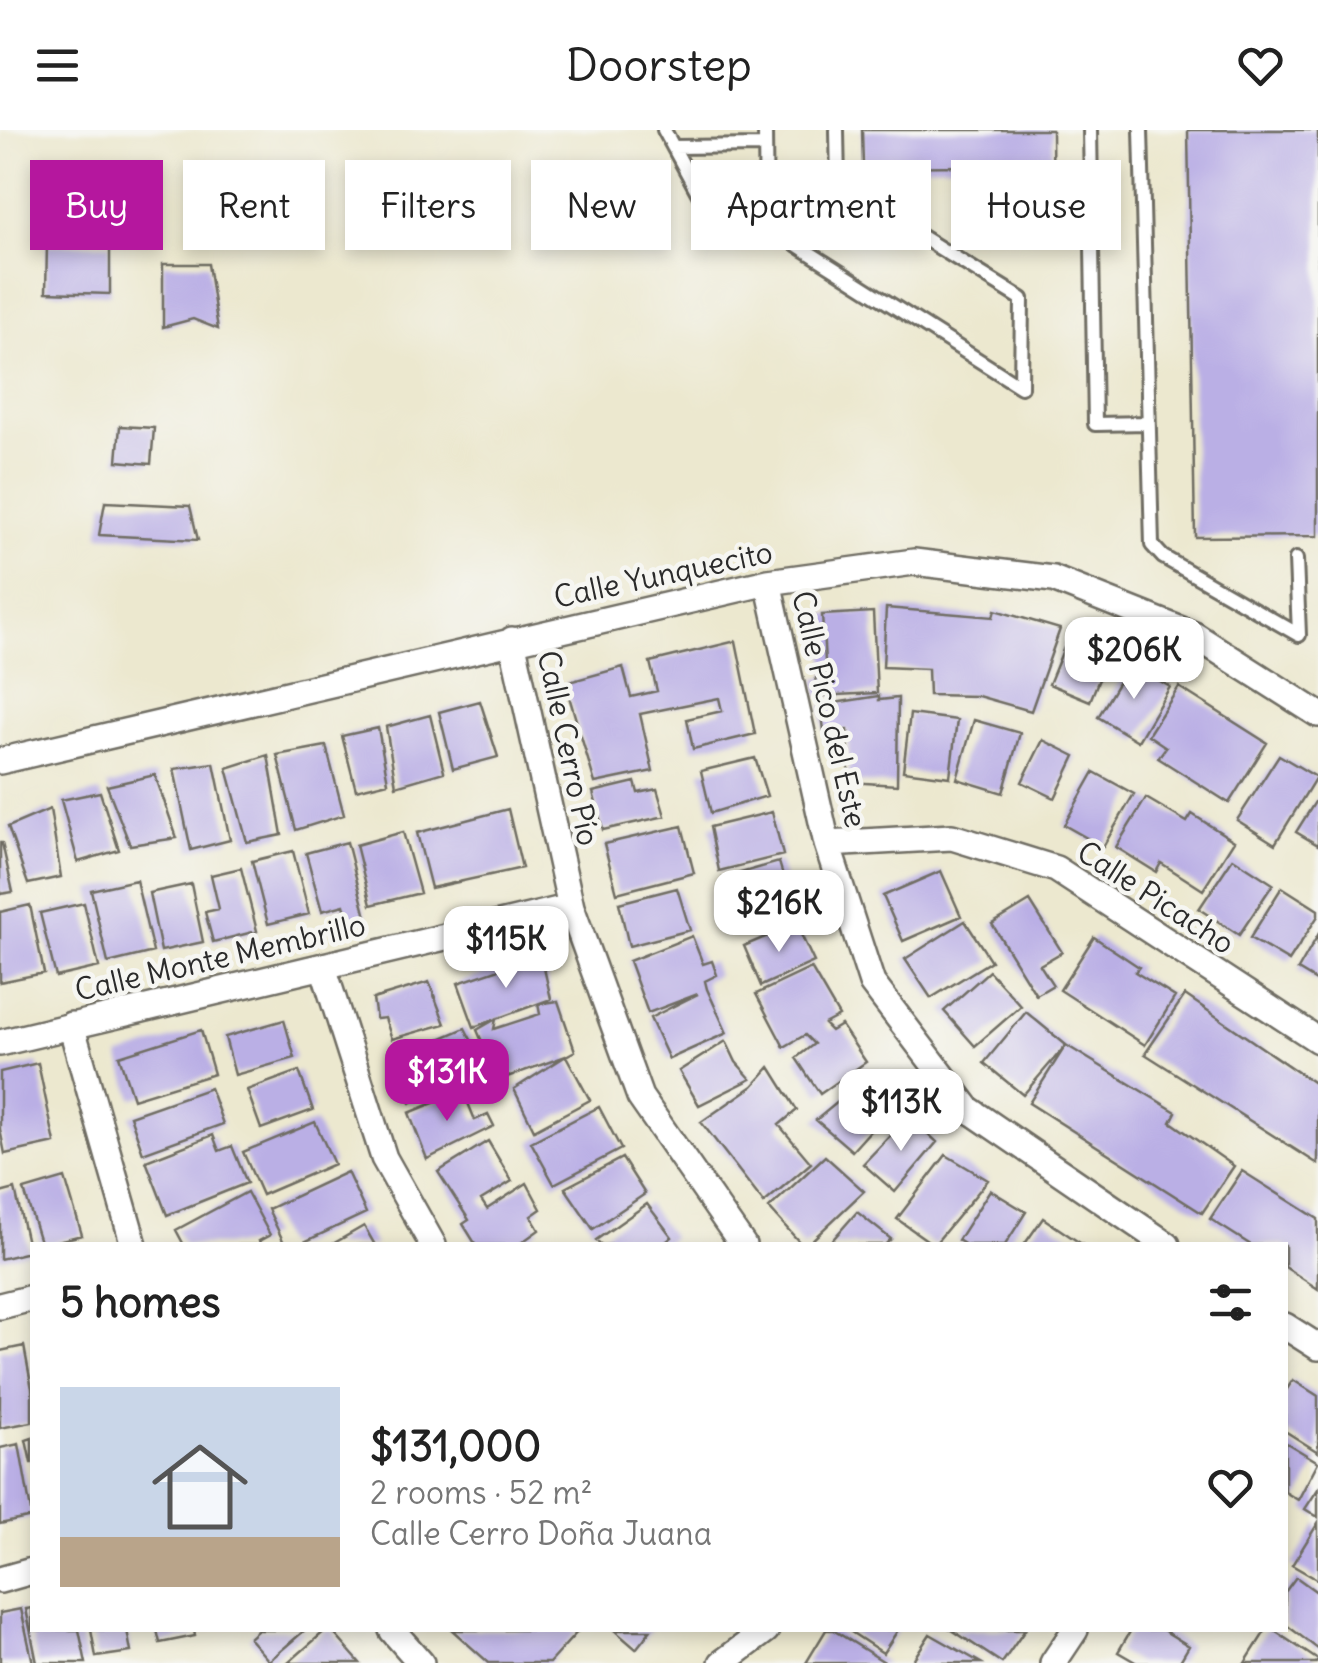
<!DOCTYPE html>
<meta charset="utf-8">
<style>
:root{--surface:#fff;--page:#f6f6f6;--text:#222;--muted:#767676;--line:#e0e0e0;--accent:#b5179e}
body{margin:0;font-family:Delius,sans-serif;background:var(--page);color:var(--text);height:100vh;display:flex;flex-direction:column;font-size:38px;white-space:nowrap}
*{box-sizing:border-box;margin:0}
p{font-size:32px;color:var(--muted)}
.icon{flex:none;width:55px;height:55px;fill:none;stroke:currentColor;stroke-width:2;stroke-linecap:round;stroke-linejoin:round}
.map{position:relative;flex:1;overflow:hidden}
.drawer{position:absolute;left:30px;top:1112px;width:1258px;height:390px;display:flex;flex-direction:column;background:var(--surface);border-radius:0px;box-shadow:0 5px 15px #0003}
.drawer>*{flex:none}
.banner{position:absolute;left:30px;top:30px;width:1260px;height:90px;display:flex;gap:20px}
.price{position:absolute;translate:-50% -85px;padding:0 22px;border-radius:20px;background:#fff;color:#222;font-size:32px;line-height:65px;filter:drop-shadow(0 2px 5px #0008)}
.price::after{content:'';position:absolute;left:50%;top:60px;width:30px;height:22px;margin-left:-15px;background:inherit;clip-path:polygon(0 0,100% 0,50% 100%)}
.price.current{background:var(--accent);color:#fff}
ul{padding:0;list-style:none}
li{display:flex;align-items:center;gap:30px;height:250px;padding:0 30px}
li+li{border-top:2px solid var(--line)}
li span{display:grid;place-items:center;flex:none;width:280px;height:200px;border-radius:0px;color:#555}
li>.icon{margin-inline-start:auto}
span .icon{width:120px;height:120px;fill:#fffc;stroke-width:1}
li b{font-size:42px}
h2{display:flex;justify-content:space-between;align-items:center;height:120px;padding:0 30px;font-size:42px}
.chip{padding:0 35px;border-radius:0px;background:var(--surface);box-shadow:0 5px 15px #0003;font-size:35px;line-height:90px}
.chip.current{background:var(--accent);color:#fff}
header{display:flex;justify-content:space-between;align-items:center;height:130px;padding:0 30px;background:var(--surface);font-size:45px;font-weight:600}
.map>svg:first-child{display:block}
.building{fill:#baafe5}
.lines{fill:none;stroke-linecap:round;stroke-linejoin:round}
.service-casing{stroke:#6f6d64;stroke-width:18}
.minor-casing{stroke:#6f6d64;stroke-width:30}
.service{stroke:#fff;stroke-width:12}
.minor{stroke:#fff;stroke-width:25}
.labels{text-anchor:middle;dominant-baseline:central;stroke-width:9;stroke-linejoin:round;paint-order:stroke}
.street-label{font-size:30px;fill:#2b2b2b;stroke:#f6f6f2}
</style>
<header><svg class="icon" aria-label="menu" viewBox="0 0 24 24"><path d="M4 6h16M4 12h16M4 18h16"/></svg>Doorstep<svg class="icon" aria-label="heart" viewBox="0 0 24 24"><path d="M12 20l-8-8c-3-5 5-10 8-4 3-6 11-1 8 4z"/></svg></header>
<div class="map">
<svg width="1318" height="1533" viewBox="0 0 1318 1533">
<rect width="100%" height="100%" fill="#f6f6f2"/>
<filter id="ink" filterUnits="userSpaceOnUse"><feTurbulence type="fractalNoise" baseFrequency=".01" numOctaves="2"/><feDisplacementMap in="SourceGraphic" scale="20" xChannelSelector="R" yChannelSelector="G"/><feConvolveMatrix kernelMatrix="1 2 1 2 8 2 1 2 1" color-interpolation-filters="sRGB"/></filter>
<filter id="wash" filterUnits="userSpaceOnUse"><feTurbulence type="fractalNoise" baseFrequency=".0048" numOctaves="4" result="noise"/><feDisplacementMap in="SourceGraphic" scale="40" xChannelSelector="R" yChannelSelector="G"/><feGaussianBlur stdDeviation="2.25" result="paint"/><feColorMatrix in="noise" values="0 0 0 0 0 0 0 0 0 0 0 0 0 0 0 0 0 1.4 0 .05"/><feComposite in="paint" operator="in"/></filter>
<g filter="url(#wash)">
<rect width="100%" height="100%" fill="#ece8cf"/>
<g id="blocks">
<!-- building -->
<path class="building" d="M862,0H1052L1053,98L971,99V36L863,37Z
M1188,0H1318V406L1195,407Z
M110,114V164L46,162L47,115Z
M163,134H208L218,199L193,189L163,197Z
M120,296L154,298L151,334L117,331Z
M105,372L190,376L198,410L99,405Z
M886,478L993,487L995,480L1060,499L1031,581L978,566L929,565L928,539L883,537Z
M873,482L877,563L817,566L816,548L826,547L822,485Z
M1070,503L1111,520L1090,571L1049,554Z
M736,511L755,604L693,619L687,589L722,581L719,568L640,584L653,641L595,653L565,553L623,537L631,567L657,561L650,532Z
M1130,533L1170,557L1138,611L1098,587Z
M1179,557L1267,613L1229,673L1158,628L1166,617L1148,605Z
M879,566V570L898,568L897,655L849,652L848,600L824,601L821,575Z
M480,571L498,627L453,639L439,582Z
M910,584L957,590L950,647L903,641Z
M430,585L444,642L396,656L386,597Z
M974,590L1020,603L1003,663L957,649Z
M378,598L388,652L356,660L342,606Z
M1043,610L1075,626L1055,668L1022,652Z
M326,616L344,685L296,700L277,625Z
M268,625L282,705L247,712L227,638Z
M1279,625L1316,647L1275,714L1237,690Z
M755,628L767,666L711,683L701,641Z
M214,633L230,710L191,720L174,639Z
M1094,642L1134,664L1103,717L1064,695Z
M155,645L177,708L130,715L107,656Z
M635,652L638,663L657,659L665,686L603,700L593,662Z
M100,662L119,720L78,732L61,670Z
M1318,667V715L1296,702Z
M1146,668L1187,692L1192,684L1234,711L1203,760L1161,733L1156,742L1116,717Z
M50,679L61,747L28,754L8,697Z
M508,679L522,738L431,758L417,703Z
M772,682L783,725L719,741L710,697Z
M682,696L694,743L617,763L604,714Z
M403,702L420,763L371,775L356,715Z
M347,712L366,787L349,792L344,775L322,781L306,723Z
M0,713H2L13,762L0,764Z
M293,721L309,784L268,794L252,731Z
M1233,728L1273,754L1239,805L1199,779Z
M779,732L793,779L737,795L723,748Z
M241,738L257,801L213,812L205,782L219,779L211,745Z
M941,741L961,786L903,811L883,766Z
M136,750L153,822L108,833L91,760Z
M191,754L203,812L161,821L149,763Z
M1282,757L1318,780V786L1289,831L1250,808Z
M677,758L690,800L629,816L619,773Z
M1030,771L1062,822L1040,835L1053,855L1036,865L992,794Z
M84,773L99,837L56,847L40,783Z
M30,775L44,843L0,852V782Z
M965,791L991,831L931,868L905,829Z
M796,794L814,832L761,856L744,816Z
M1318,805V852L1298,840Z
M692,806L703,834L712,831L717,845L705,851L707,859L727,903L669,929L650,888L698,864L648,883L629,831Z
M1094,807L1139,837L1135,842L1175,867L1145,915L1060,860Z
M541,825L551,869L474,897L458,853Z
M811,838L839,886L824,894L831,901L841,895L866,932L820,964L796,928L814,914L805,905L784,917L756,864Z
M989,841L1021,876L975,916L944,881Z
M429,852L445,894L392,909L385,888L376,889L373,869Z
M1185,865L1318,956V1034L1145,924Z
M558,871L575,921L566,926L590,970L534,1000L514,959L566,926L499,950L477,900L496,889L494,899L540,884L538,874Z
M1026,882L1066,915L1023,965L984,933Z
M284,890L295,928L235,945L225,907Z
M465,898L486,939L410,973L390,930Z
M201,900L214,944L133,969L119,926Z
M726,911L736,932L751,949L699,975L679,941Z
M1066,915L1176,982L1171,992L1234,1036L1202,1083L1029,973Z
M38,933L55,1013L5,1024L0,999V942Z
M770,937L797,980L779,995L811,1033L764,1073L701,992L753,956Z
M299,941L313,980L261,999L247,960Z
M873,943L897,971L852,1021L816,990Z
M210,958L223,994L143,1023L130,986Z
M463,961L475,990L488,984L494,996L427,1029L409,983Z
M599,977L621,1019L554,1054L531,1012Z
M909,986L937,1012L895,1062L863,1034Z
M315,992L334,1034L262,1065L243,1022Z
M213,1005L219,1021L232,1016L247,1053L167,1085L146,1031Z
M488,1011L512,1051L481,1070L487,1079L527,1053L541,1079L531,1086L539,1100L518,1115H476L463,1094L469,1090L438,1042Z
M946,1025L988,1050L934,1115L897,1089Z
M825,1026L864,1061L807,1115H802L769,1078Z
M622,1028L645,1064L593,1099L565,1058Z
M1242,1041L1318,1089V1159L1285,1137V1115H1251L1210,1089Z
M347,1042L366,1083L298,1115H285L268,1079Z
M65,1048L82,1105L41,1115L24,1060Z
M15,1059L29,1122L0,1129V1063Z
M990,1060L1026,1082L1005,1115H966L958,1110Z
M247,1062L270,1105L259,1111L261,1115H184L176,1100Z
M647,1074L672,1107L662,1115H600L596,1110Z
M857,1082L891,1109L885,1115H828Z
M1043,1088L1083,1115H1024Z
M364,1096L375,1115H331Z
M24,1216L32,1259V1292L0,1298V1221Z
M1293,1250L1318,1266V1322L1285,1301V1262Z
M32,1308V1333H31L26,1310Z
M1285,1312L1318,1332L1298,1370L1285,1362Z
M19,1314L32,1387L0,1394V1318Z
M1318,1359V1387L1305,1379Z
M1318,1393V1450L1292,1435Z
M1296,1447L1318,1463V1519L1285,1494V1462Z
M32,1478V1500H79L86,1533H37L26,1479Z
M21,1479L33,1533H0V1483Z
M91,1500H127L131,1522L96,1527Z
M157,1500H194L195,1506L160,1513Z
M258,1500H305L269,1531L249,1508Z
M326,1500H331L360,1533H288Z
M452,1500H579L549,1533H489Z
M614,1500H651L636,1519Z
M826,1500H833L886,1533H806Z
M848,1500H898L883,1523Z
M952,1500H1025L1002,1533Z
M1131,1500H1163L1189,1516L1179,1533H1137L1118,1522Z
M1266,1500H1273L1318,1530L1316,1533H1245Z
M930,1504L981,1533H911Z"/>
</g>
</g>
<g filter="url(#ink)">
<use href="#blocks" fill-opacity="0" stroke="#6f6d64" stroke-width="2.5"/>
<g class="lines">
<defs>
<path id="service" d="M664,0L703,72L766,94L805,120
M765,0L766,94
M837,0L838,55L805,120L1021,257L1022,169L838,55
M1090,0L1095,294L1148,293
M1141,0L1152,415L1163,427L1299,505L1296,429
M673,17L765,16"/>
<path id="minor" d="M768,452L827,714L872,853L968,979L1167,1115
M512,510L571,777L640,967L743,1115
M0,631L768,452L914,432L1053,449L1194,505L1318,584
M827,714L952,707L1056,739L1318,910
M323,837L384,1028L433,1115
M71,895L134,1115
M0,913L571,777
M0,1176L32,1168
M1285,1196L1318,1217
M0,1450L32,1441
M392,1500L421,1533
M722,1533L766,1500
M1053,1533L1075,1500"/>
</defs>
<!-- service casing -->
<use href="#service" class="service-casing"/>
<!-- minor casing -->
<use href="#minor" class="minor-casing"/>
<!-- service -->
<use href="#service" class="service"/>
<!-- minor -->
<use href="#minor" class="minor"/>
</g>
</g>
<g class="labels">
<!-- street labels -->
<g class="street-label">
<text transform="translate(663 444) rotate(-12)">Calle Yunquecito</text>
<text transform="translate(830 579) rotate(77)">Calle Pico del Este</text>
<text transform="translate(569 618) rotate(78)">Calle Cerro Pío</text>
<text transform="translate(1156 767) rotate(33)">Calle Picacho</text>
<text transform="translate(220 827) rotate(-13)">Calle Monte Membrillo</text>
</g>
</g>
</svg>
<b class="price" style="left:1134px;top:572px">$206K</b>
<b class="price" style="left:779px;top:825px">$216K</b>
<b class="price" style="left:506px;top:861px">$115K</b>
<b class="price current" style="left:447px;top:994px">$131K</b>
<b class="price" style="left:901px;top:1024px">$113K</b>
<div class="banner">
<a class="chip current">Buy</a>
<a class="chip">Rent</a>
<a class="chip">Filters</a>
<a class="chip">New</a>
<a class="chip">Apartment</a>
<a class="chip">House</a>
</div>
<section class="drawer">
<h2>5 homes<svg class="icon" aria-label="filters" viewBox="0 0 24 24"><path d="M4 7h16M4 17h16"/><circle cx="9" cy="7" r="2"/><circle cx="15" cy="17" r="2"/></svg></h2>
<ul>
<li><span style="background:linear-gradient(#c9d6e8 75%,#b9a48a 0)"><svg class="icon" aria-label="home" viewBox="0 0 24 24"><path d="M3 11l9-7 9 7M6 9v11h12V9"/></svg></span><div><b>$131,000</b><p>2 rooms · 52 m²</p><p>Calle Cerro Doña Juana</p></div><svg class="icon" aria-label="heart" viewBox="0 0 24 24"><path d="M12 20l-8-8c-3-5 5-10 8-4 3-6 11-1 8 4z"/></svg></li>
</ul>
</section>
</div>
